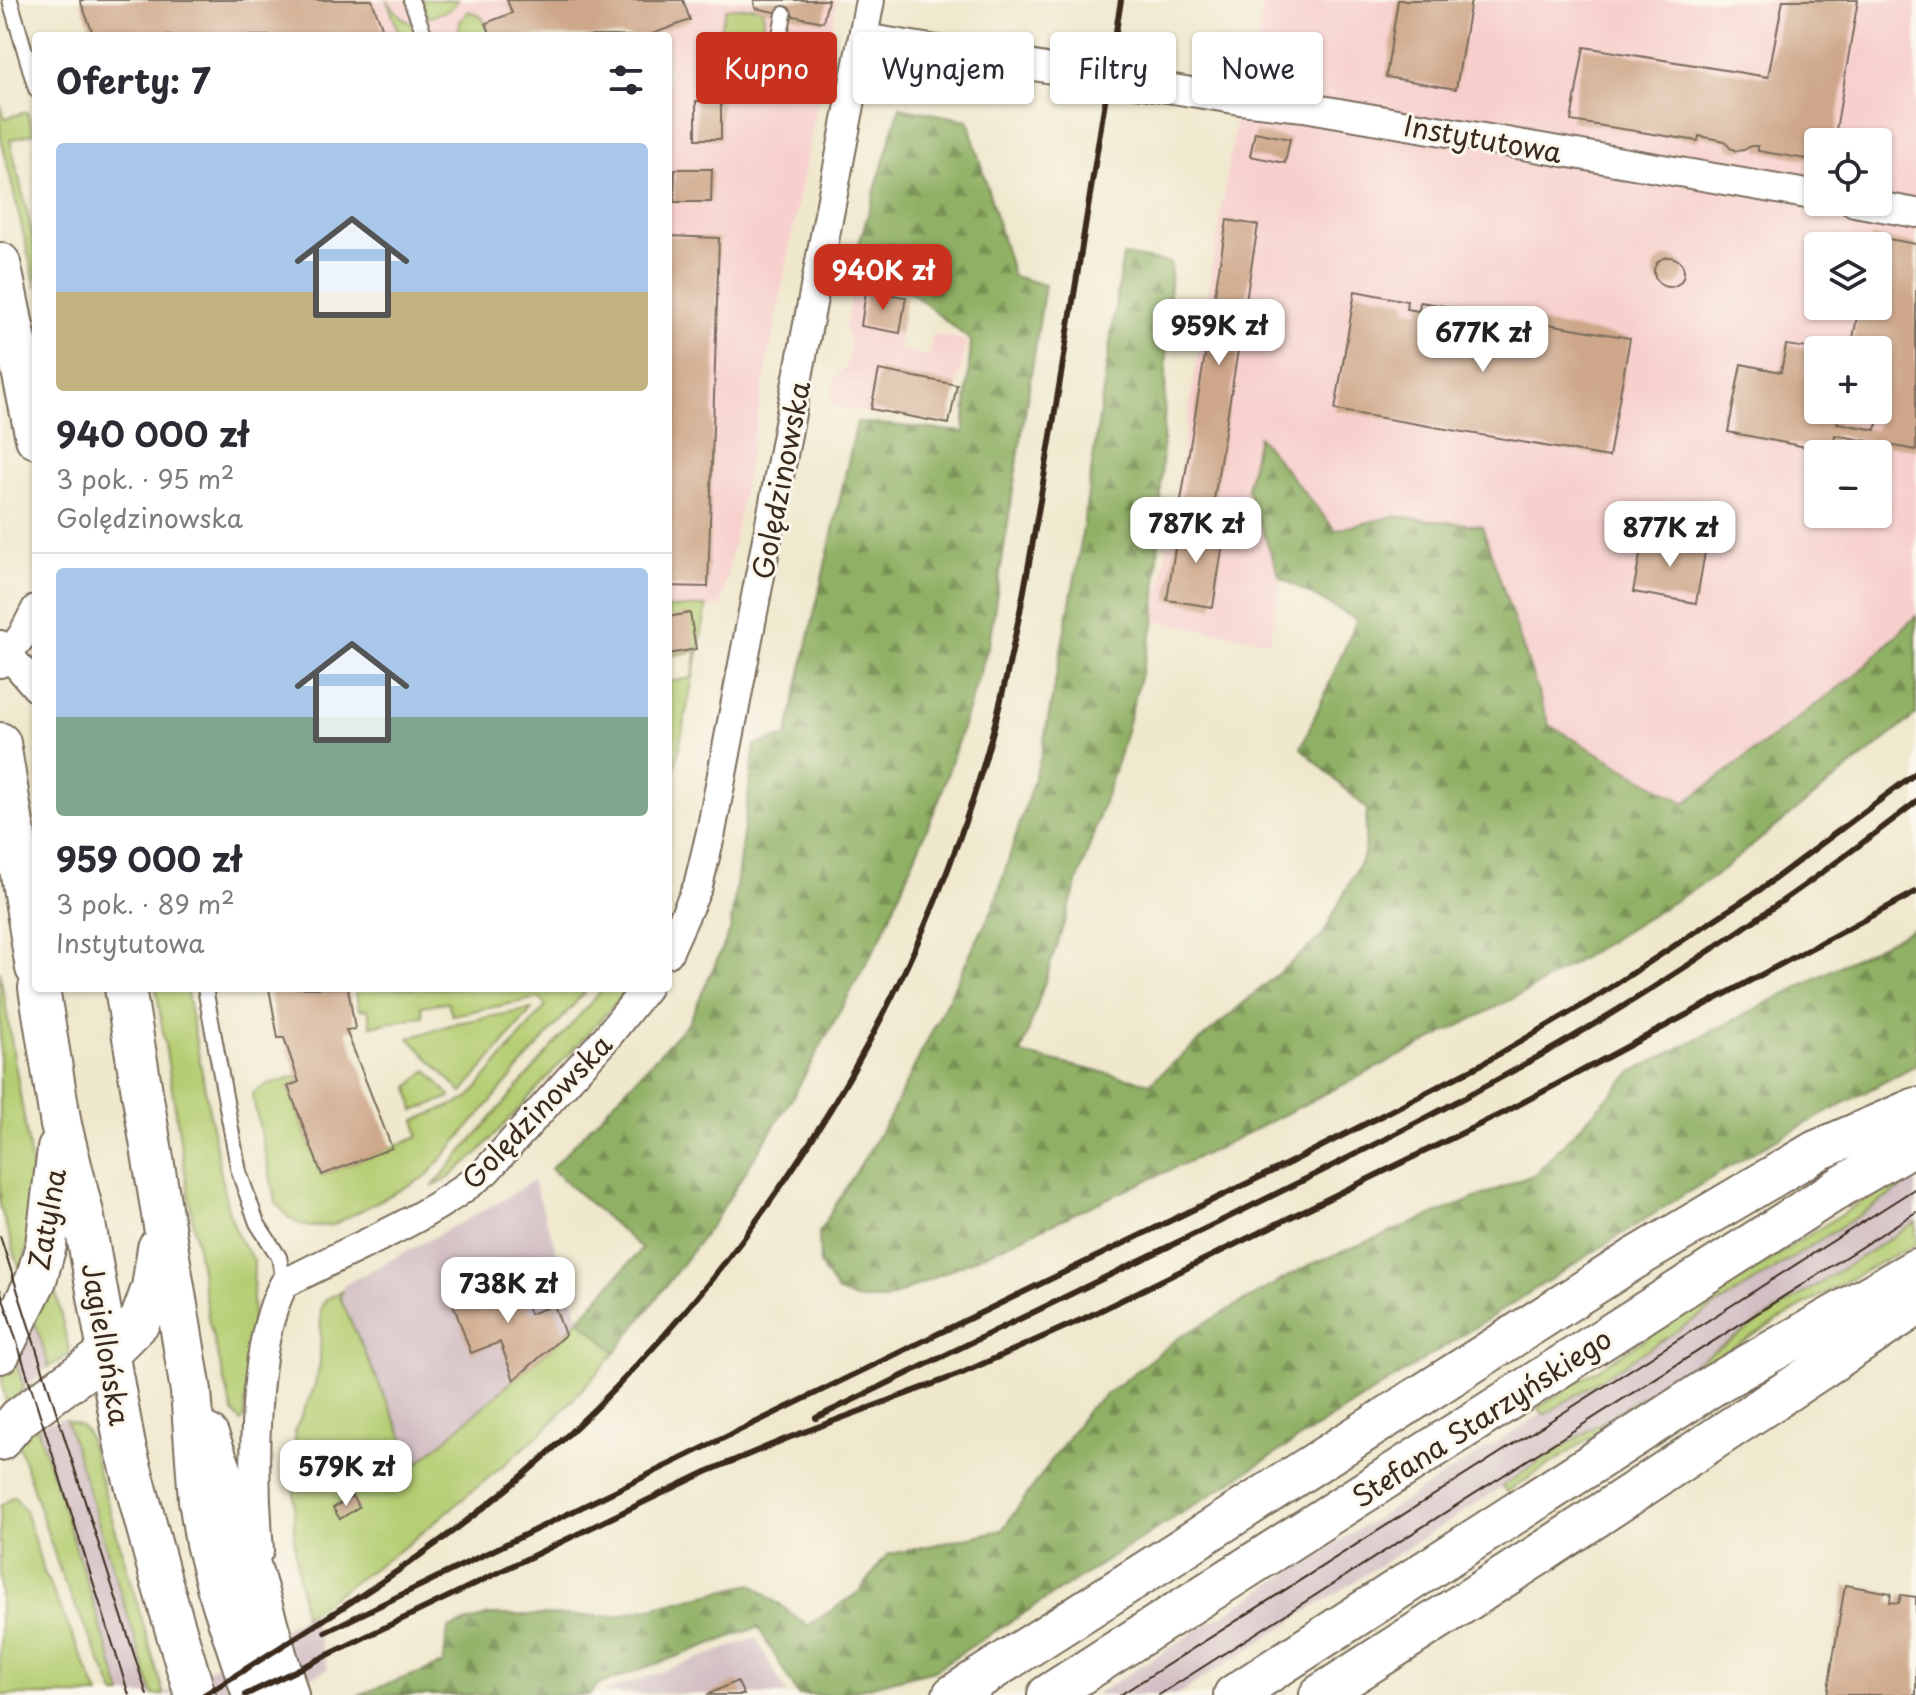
<!DOCTYPE html>
<html lang="pl">
<meta charset="utf-8">
<style>
:root{--surface:#fff;--page:#f7f7f7;--text:#2b2b33;--muted:#7c7c81;--line:#e1e1e2;--accent:#c8321e}
body{margin:0;font-family:"Playpen Sans",sans-serif;background:var(--page);color:var(--text);height:100vh;display:flex;flex-direction:column;font-size:30px;white-space:nowrap}
*{box-sizing:border-box;margin:0}
p{font-size:26px;color:var(--muted)}
.icon{flex:none;width:44px;height:44px;fill:none;stroke:currentColor;stroke-width:2;stroke-linecap:round;stroke-linejoin:round}
.map{position:relative;flex:1;overflow:hidden}
.side{position:absolute;left:32px;top:32px;width:640px;height:960px;display:flex;flex-direction:column;background:var(--surface);border-radius:8px;box-shadow:0 2px 6px #0004}
.side>*{flex:none}
.hud{position:absolute;left:696px;top:32px;width:760px;height:72px;display:flex;gap:16px}
.buttons{position:absolute;left:1804px;top:128px;display:grid;gap:16px}
.buttons a{display:grid;place-items:center;width:88px;height:88px;border-radius:8px;background:var(--surface);box-shadow:0 2px 6px #0004;font-size:40px}
.price{position:absolute;translate:-50% -68px;padding:0 18px;border-radius:16px;background:#fff;color:#222;font-size:26px;line-height:52px;filter:drop-shadow(0 2px 4px #0008)}
.price::after{content:'';position:absolute;left:50%;top:48px;width:24px;height:18px;margin-left:-12px;background:inherit;clip-path:polygon(0 0,100% 0,50% 100%)}
.price.selected{background:var(--accent);color:#fff}
ul{padding:0;list-style:none}
li{display:grid;align-content:center;gap:16px;height:424px;padding:0 24px}
li+li{border-top:2px solid var(--line)}
li span{display:grid;place-items:center;height:248px;border-radius:8px;color:#555}
li>.icon{margin-inline-start:auto}
span .icon{width:144px;height:144px;fill:#fffc;stroke-width:1}
li b{font-size:34px}
h2{display:flex;justify-content:space-between;align-items:center;height:96px;padding:0 24px;font-size:34px}
.pill{padding:0 28px;border-radius:8px;background:var(--surface);box-shadow:0 2px 6px #0004;font-size:28px;line-height:72px}
.pill.selected{background:var(--accent);color:#fff}
.map>svg:first-child{display:block}
.built{fill:#f7d0cd;fill-rule:evenodd}
.industrial{fill:#d2bec3}
.green{fill:#b5ce73;stroke:#787c48;stroke-width:2}
.forest{fill:url(#forest-firs);stroke:#666e42;stroke-width:2}
.building{fill:#cea78a}
.lines{fill:none;stroke-linecap:round;stroke-linejoin:round}
.service-casing{stroke:#7a6c5b;stroke-width:18}
.minor-casing{stroke:#7a6c5b;stroke-width:32}
.secondary-casing{stroke:#7a6c5b;stroke-width:44}
.service{stroke:#fff;stroke-width:14}
.minor{stroke:#fff;stroke-width:28}
.secondary{stroke:#fff;stroke-width:40}
.tram{stroke:#3b2a1e;stroke-width:2}
.rail{stroke:#3b2a1e;stroke-width:6}
.labels{text-anchor:middle;dominant-baseline:central;stroke-width:6;stroke-linejoin:round;paint-order:stroke}
.street-label{font-size:28px;fill:#3b2a1e;stroke:#fbf7ec}
</style>
<div class="map">
<svg width="1916" height="1695" viewBox="0 0 1916 1695">
<defs>
<pattern id="forest-firs" width="22" height="20" patternUnits="userSpaceOnUse" patternTransform="scale(2)"><rect width="22" height="20" fill="#90b165"/><path d="M5 1l3.5 6h-7zM16 11l3.5 6h-7z" fill="#779053"/></pattern>
</defs>
<rect width="100%" height="100%" fill="#fbf7ec"/>
<filter id="ink" filterUnits="userSpaceOnUse"><feTurbulence type="fractalNoise" baseFrequency=".0125" numOctaves="2"/><feDisplacementMap in="SourceGraphic" scale="16" xChannelSelector="R" yChannelSelector="G"/><feConvolveMatrix kernelMatrix="1 2 1 2 8 2 1 2 1" color-interpolation-filters="sRGB"/></filter>
<filter id="wash" filterUnits="userSpaceOnUse"><feTurbulence type="fractalNoise" baseFrequency=".006" numOctaves="4" result="noise"/><feDisplacementMap in="SourceGraphic" scale="32" xChannelSelector="R" yChannelSelector="G"/><feGaussianBlur stdDeviation="1.8" result="paint"/><feColorMatrix in="noise" values="0 0 0 0 0 0 0 0 0 0 0 0 0 0 0 0 0 1.4 0 .05"/><feComposite in="paint" operator="in"/></filter>
<g filter="url(#wash)">
<rect width="100%" height="100%" fill="#efe8cd"/>
<!-- built -->
<path class="built" d="M80,0H837L721,607L668,608V36H93Z
M1264,0H1916V616L1858,673L1685,803L1281,577L1270,641L1155,621L1248,45L1256,46ZM1818,142H1878V202H1818ZM1818,246H1878V306H1818ZM1818,350H1878V410H1818ZM1818,454H1878V514H1818Z
M854,284L872,292L906,297L898,349L928,356L933,334L967,341L949,424L885,412L877,415L830,406L835,377L846,367L851,342L845,329Z"/>
<!-- industrial -->
<path class="industrial" d="M1916,1179V1222L1177,1695H1095Z
M533,1180L579,1319L565,1335L416,1466L340,1298L344,1285L503,1200Z
M33,1315L49,1367L24,1388L12,1352Z
M60,1419L66,1420L153,1695H122L37,1426Z
M311,1613L328,1669L275,1695H162Z
M756,1638L787,1695L602,1693Z"/>
<!-- green -->
<path class="green" d="M387,0C400,17 410,28 433,30L435,36H400Z
M421,0H458L451,9L428,18Z
M755,7L763,10L764,26H767L761,48C749,59 720,65 719,42C718,31 723,20 726,9Z
M469,11L482,17L491,36H458L460,21Z
M0,104L5,118L27,112L34,133L10,140L36,250V288L0,133Z
M707,606L668,804V682L692,678L697,651L668,656V608Z
M0,971L34,1180L36,1207L21,1273L0,1206Z
M156,988H186L227,1206L239,1239L254,1260L252,1329L244,1419L241,1422L233,1412L209,1322Z
M355,988H588L427,1176L333,1225L310,1227L300,1224L288,1217L276,1202L252,1094L266,1085L298,1076L299,1082L288,1087L322,1175L418,1137L416,1120L468,1099L546,1006L540,998L452,1015L448,1002L421,1006L423,1016L371,1026L368,1009L359,1010Z
M603,988H629L480,1151L449,1178L432,1187Z
M532,1009L462,1093L409,1038L457,1023Z
M427,1070L451,1097L414,1111L409,1087Z
M1916,1167V1179L1544,1415L1538,1407Z
M1916,1222V1244C1774,1316 1641,1406 1507,1492L1502,1486Z
M51,1272L70,1354L49,1367L33,1315Z
M342,1291L340,1298L416,1465L565,1335L579,1319L616,1352L547,1428L511,1459L407,1545L304,1616L294,1540L295,1430L314,1388L320,1363L321,1307L326,1299Z
M12,1352L24,1388L7,1406C0,1380 0,1376 12,1352Z
M66,1420L81,1426L87,1433L164,1695H153Z
M37,1426L112,1662L122,1695H116L62,1577L18,1443Z
M14,1496L25,1511L44,1572L99,1695H0V1506Z"/>
<!-- forest -->
<path class="forest" d="M900,107L968,120L1013,276L1045,285L989,644L939,800L881,937L792,1098L716,1219L616,1352L579,1319L642,1249L551,1169L689,1022L730,931L755,745L787,736L857,422L964,432L971,341L913,294L849,277Z
M1123,255L1171,263L1155,621L1120,753L1021,1054L1150,1083L1322,936L1364,855L1367,809L1301,748L1357,620L1280,577L1247,489L1258,436L1335,530L1394,516L1482,526L1549,725L1685,803L1858,673L1916,616V715L1712,878L1530,990L1218,1148L885,1300H855L837,1291L820,1265L819,1232L889,1118L994,906L1041,756L1078,561Z
M1916,927V1065L1762,1147L1682,1196L934,1670L837,1695H798L758,1627L598,1685L589,1695H358L443,1664L448,1629L489,1615L616,1616L752,1584L808,1626L859,1592L887,1555L1002,1530L1089,1408L1178,1338L1307,1266L1535,1174L1632,1072Z"/>
<g id="blocks">
<!-- building -->
<path class="building" d="M80,0H372L385,36H94Z
M507,0H683L690,20L647,36H491L486,23L512,13Z
M754,0H828L823,22L755,8Z
M1398,0H1471L1456,89L1386,77Z
M1783,0H1858L1834,142H1818V161L1758,151V146H1751L1744,150L1736,151L1730,148L1725,141L1699,136L1698,141L1571,121L1584,47L1768,77Z
M696,101H721V139H696Z
M1255,132L1290,139L1285,163L1250,156Z
M675,169H712L711,202H674Z
M1227,220L1258,225L1212,512L1180,507Z
M668,236L719,238L708,587L668,586Z
M1872,236L1916,244V450L1835,435L1832,452L1728,432L1741,364L1781,372L1786,345L1808,348L1804,376L1818,379V410H1840L1837,423L1876,430L1891,351L1852,344L1859,306H1878V246H1870Z
M1654 272a15 15 0 1 1 30 0a15 15 0 1 1-30 0Z
M866,291L906,297L900,333L861,326Z
M1355,291L1407,301L1406,309L1419,311L1420,302L1630,338L1609,457L1335,410Z
M879,370L957,385L949,424L871,409Z
M1179,523L1225,530L1213,607L1167,600Z
M1644,535L1706,547L1696,603L1633,592Z
M690,613L696,649L668,654V617Z
M269,988H348L355,1029L346,1030L392,1148L322,1175L288,1086L299,1082L284,1038H278Z
M516,1278L530,1314L554,1305L565,1335L514,1380L500,1342L471,1353L452,1301Z
M352,1496L359,1507L340,1519L333,1508Z
M1845,1585L1891,1593L1890,1602L1899,1603L1901,1595L1916,1597V1695H1827Z
M737,1681L744,1695H707Z"/>
</g>
</g>
<g filter="url(#ink)">
<use href="#blocks" fill-opacity="0" stroke="#7a6c5b" stroke-width="2"/>
<g class="lines">
<defs>
<path id="service" d="M10,0L36,89
M411,0L425,36
M770,87L784,14
M205,988L239,1172L257,1223L279,1257L284,1284"/>
<path id="minor" d="M864,38L1240,100L1304,107L1818,196
M1854,202L1916,213
M0,645L36,687
M0,663L22,636L36,609
M668,953L698,886L711,832L870,0
M259,1550C253,1480 250,1345 284,1284C351,1248 427,1221 486,1171L607,1037L646,988"/>
<path id="secondary" d="M0,263L36,438
M0,743L36,968
M39,988L61,1125L83,1213L125,1446L161,1580L195,1695
M125,988L191,1391L199,1500L206,1543L217,1586L253,1695
M0,1353L36,1280L46,1245L58,1149
M208,1435L225,1480L288,1695
M0,1440L19,1418L108,1353L140,1321L152,1288L158,1248
M953,1695L1634,1259L1816,1151L1916,1108
M1048,1695L1842,1186L1916,1143
M1234,1695L1715,1384L1916,1269
M1320,1695L1546,1550L1916,1306"/>
</defs>
<!-- service casing -->
<use href="#service" class="service-casing"/>
<!-- minor casing -->
<use href="#minor" class="minor-casing"/>
<!-- secondary casing -->
<use href="#secondary" class="secondary-casing"/>
<!-- service -->
<use href="#service" class="service"/>
<!-- minor -->
<use href="#minor" class="minor"/>
<!-- secondary -->
<use href="#secondary" class="secondary"/>
<!-- tram -->
<path class="tram" d="M0,1236L147,1695
M0,1289L129,1695
M1120,1695L1916,1188
M1159,1695L1916,1212"/>
<!-- rail -->
<path class="rail" d="M816,1418C938,1359 1060,1299 1182,1240C1315,1175 1448,1110 1576,1035C1694,965 1808,886 1916,802
M325,1632L1291,1162L1482,1064L1593,999L1761,889L1916,773
M204,1695C322,1621 441,1550 545,1456C749,1271 902,1033 982,770C1014,663 1031,552 1050,442C1075,295 1097,147 1121,0
M245,1695L706,1472L788,1438L960,1374L1085,1318L1503,1113L1916,892"/>
</g>
</g>
<g class="labels">
<!-- street labels -->
<g class="street-label">
<text transform="translate(1483 138) rotate(10)">Instytutowa</text>
<text transform="translate(780 480) rotate(-79)">Golędzinowska</text>
<text transform="translate(536 1111) rotate(-46)">Golędzinowska</text>
<text transform="translate(46 1219) rotate(-80)">Zatylna</text>
<text transform="translate(107 1344) rotate(80)">Jagiellońska</text>
<text transform="translate(1481 1417) rotate(-33)">Stefana Starzyńskiego</text>
</g>
</g>
</svg>
<div class="buttons">
<a><svg class="icon" aria-label="locate" viewBox="0 0 24 24"><circle cx="12" cy="12" r="6"/><path d="M12 2v4M12 18v4M2 12h4M18 12h4"/></svg></a>
<a><svg class="icon" aria-label="layers" viewBox="0 0 24 24"><path d="M12 4l9 5-9 5-9-5zM3 14l9 5 9-5"/></svg></a>
<a>+</a>
<a>−</a>
</div>
<b class="price selected" style="left:883px;top:312px">940K zł</b>
<b class="price" style="left:1219px;top:367px">959K zł</b>
<b class="price" style="left:1483px;top:374px">677K zł</b>
<b class="price" style="left:1196px;top:565px">787K zł</b>
<b class="price" style="left:1670px;top:569px">877K zł</b>
<b class="price" style="left:508px;top:1325px">738K zł</b>
<b class="price" style="left:346px;top:1508px">579K zł</b>
<div class="hud">
<a class="pill selected">Kupno</a>
<a class="pill">Wynajem</a>
<a class="pill">Filtry</a>
<a class="pill">Nowe</a>
</div>
<section class="side">
<h2>Oferty: 7<svg class="icon" aria-label="filters" viewBox="0 0 24 24"><path d="M4 7h16M4 17h16"/><circle cx="9" cy="7" r="2"/><circle cx="15" cy="17" r="2"/></svg></h2>
<ul>
<li><span style="background:linear-gradient(#a9c7e8 60%,#c2b280 0)"><svg class="icon" aria-label="home" viewBox="0 0 24 24"><path d="M3 11l9-7 9 7M6 9v11h12V9"/></svg></span><div><b>940 000 zł</b><p>3 pok. · 95 m²</p><p>Golędzinowska</p></div></li>
<li><span style="background:linear-gradient(#a9c7e8 60%,#7fa58c 0)"><svg class="icon" aria-label="home" viewBox="0 0 24 24"><path d="M3 11l9-7 9 7M6 9v11h12V9"/></svg></span><div><b>959 000 zł</b><p>3 pok. · 89 m²</p><p>Instytutowa</p></div></li>
</ul>
</section>
</div>
